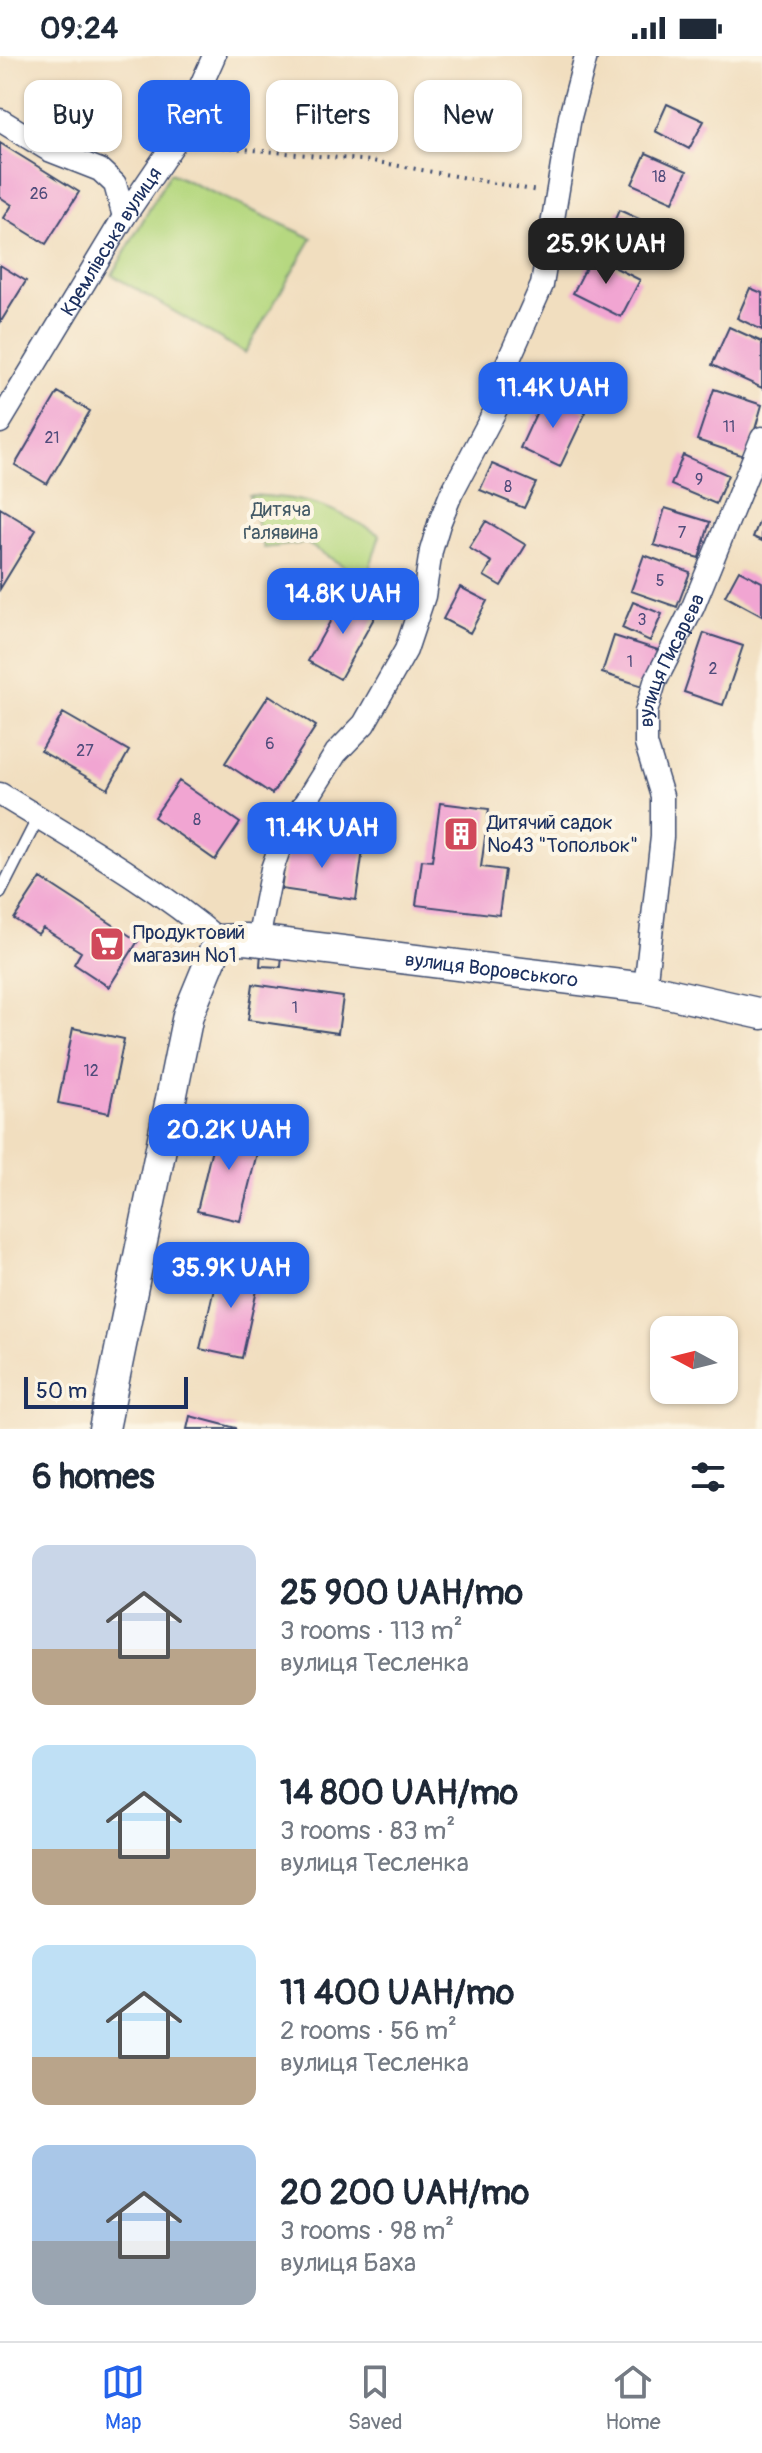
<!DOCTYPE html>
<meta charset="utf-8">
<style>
:root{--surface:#fff;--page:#f6f6f7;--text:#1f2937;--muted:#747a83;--line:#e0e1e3;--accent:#2563eb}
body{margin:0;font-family:Pangolin,sans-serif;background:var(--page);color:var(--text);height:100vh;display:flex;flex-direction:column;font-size:30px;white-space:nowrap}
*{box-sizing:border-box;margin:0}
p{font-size:26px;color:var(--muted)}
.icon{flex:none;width:44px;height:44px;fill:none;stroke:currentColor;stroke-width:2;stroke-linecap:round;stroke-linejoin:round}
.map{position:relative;height:1373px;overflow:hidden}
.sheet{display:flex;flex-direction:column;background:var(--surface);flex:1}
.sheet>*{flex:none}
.guide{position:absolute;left:24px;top:24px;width:714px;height:72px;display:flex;gap:16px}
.needle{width:52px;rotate:277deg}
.controls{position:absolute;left:650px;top:1260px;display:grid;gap:16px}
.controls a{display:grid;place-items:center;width:88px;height:88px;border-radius:16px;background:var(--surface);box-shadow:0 2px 6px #0004;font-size:40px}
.scale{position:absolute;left:24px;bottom:20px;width:164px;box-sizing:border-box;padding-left:8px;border:4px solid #1b2f5e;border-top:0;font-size:22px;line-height:28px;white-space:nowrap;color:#1b2f5e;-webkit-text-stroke:6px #fcf5e5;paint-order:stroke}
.price{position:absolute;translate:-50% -68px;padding:0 18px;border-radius:16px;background:var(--accent);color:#fff;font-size:26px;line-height:52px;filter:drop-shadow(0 2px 4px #0008)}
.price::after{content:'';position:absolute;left:50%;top:48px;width:24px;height:18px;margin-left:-12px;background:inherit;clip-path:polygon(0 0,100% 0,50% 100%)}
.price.active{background:#222;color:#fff}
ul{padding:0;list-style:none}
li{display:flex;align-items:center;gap:24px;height:200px;padding:0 32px}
li span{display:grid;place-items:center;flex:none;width:224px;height:160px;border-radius:16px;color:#555}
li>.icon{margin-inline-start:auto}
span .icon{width:96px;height:96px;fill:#fffc;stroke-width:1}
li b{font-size:34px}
h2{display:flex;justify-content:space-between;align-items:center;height:96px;padding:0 32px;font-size:34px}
.pill{padding:0 28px;border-radius:16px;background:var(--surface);box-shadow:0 2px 6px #0004;font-size:28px;line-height:72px}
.pill.active{background:var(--accent);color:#fff}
.status{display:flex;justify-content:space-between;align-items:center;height:56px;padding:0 40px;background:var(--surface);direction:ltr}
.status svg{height:22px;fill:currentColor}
.dock{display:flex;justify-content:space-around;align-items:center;height:112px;border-top:2px solid var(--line);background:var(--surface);font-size:22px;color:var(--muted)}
.dock a{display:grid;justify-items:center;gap:4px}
.dock .active{color:var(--accent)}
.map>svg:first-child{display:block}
.green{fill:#b6d880;stroke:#68846f;stroke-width:2}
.building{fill:#f1a5d2}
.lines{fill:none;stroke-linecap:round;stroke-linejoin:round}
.lane-casing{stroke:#3b496d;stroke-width:14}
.street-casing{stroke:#3b496d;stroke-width:25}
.secondary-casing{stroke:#3b496d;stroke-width:33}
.path{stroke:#3b496d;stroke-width:4;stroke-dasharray:2 6;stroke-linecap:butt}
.lane{stroke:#fff;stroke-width:11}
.street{stroke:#fff;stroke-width:22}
.secondary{stroke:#fff;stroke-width:30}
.labels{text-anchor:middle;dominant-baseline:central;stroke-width:8;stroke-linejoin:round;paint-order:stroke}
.number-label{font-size:16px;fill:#504c7b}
.street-label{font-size:20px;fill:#1b2f5e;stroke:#fcf5e5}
.park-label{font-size:20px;fill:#425966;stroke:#fcf5e5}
.poi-label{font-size:20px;fill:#1b2f5e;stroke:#fcf5e5;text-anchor:start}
</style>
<div class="status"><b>09:24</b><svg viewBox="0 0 49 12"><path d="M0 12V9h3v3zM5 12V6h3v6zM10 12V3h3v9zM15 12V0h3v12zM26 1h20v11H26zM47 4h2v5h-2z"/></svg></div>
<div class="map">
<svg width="762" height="1373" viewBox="0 0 762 1373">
<rect width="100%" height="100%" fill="#fcf5e5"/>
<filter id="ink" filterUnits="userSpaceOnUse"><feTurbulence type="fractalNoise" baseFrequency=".0125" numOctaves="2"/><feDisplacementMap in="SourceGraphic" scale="16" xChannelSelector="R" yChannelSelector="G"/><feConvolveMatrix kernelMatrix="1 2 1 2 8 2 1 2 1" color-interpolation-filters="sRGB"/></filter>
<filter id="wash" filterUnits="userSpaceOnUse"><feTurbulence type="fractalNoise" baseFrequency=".006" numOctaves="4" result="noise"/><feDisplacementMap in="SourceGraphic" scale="32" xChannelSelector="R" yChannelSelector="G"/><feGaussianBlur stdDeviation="1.8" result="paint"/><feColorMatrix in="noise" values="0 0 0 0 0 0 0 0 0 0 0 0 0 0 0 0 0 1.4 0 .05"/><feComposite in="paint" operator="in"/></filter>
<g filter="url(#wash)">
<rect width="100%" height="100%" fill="#f1debf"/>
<!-- green -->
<path class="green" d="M170,117L312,182L245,297L112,219Z
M249,439C309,442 329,449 380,479L366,524L306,487L264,492Z"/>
<g id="blocks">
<!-- building -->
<path class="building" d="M667,48L704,65L689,93L655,75Z
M0,87L79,136L46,188L4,162L12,149L0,141Z
M646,97L687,115L673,146L632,128Z
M619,154L659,172L647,200L607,182Z
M592,200L640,224L621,261L573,237Z
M0,209L26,225L0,267Z
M750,232L762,237V274L737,262Z
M729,271L762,286V332L712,309Z
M714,333L762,349L747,401L697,384Z
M58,336L90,355L47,428L15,409Z
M546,336L586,356L560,411L520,392Z
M683,399L728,419L716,448L671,429Z
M492,408L536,427L524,452L480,434Z
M0,452L36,474L0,533Z
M665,452L710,466L699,502L654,489Z
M762,459V485L753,481Z
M486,465L526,489L501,530L484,520L492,506L469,492Z
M644,499L690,516L677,551L631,535Z
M739,514L762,526V560L725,540Z
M460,531L487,545L470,577L443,563Z
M346,537L378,555L340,623L308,605Z
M633,546L662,558L650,585L622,572Z
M704,577L743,590L723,649L684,636Z
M614,580L658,594L646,631L602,617Z
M269,639L316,670L272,738L225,707Z
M63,657L129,695L108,733L41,695Z
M179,725L240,767L215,804L154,761Z
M440,747L489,753L481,811L505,814L499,859L416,849L422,804L432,805Z
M288,784L363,794L356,844L281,833Z
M41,822L138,885L109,931L74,908L81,896L43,872L38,878L14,863Z
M261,896L282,898L281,911L260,910Z
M253,928L343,941L338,977L248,964Z
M73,972L124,983L109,1057L58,1047Z
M218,1067L262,1077L240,1165L197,1155Z
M220,1206L261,1216L242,1302L200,1293Z
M190,1360L236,1372V1373H187Z"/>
</g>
</g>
<g filter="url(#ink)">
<use href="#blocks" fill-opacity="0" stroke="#3b496d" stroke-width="2"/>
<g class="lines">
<defs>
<path id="lane" d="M0,837L38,762"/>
<g id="street">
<path d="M0,64L49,94L100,114L115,128L124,161"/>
<path id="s1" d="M0,366L124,161L177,83L214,0"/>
<path d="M0,738C75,784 152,827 219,884"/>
<path d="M258,884L272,813L283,782L336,697L364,668L406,594L424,540L431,495L439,468L451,438L497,351L501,321L542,229L570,61L586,0"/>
<path id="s2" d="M645,932L662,781V740L646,688V656L655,626L693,551L762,382"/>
</g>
<g id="secondary">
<path id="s3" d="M104,1373L188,959L219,884L245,883L645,932L762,958"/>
</g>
</defs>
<!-- lane casing -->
<use href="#lane" class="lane-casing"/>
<!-- street casing -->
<use href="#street" class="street-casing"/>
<!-- secondary casing -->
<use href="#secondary" class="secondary-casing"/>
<!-- path -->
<path class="path" d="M199,89L372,105L538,135"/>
<!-- lane -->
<use href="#lane" class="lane"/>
<!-- street -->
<use href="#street" class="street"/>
<!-- secondary -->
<use href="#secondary" class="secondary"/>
</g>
</g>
<!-- icons -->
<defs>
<symbol id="building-square" viewBox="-11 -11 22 22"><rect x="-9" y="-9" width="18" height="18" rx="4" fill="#d1495b" stroke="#fcf5e5"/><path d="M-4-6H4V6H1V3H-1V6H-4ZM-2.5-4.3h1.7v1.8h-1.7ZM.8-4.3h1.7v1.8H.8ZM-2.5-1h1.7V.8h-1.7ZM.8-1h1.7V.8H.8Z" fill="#fff"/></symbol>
<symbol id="supermarket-square" viewBox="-11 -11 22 22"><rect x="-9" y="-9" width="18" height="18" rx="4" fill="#d1495b" stroke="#fcf5e5"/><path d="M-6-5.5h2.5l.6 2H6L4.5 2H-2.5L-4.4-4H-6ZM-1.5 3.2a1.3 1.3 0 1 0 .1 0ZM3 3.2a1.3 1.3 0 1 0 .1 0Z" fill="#fff"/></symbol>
</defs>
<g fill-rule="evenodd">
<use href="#building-square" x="441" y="758" width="40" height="40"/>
<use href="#supermarket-square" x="87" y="868" width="40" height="40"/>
</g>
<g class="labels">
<!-- number labels -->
<g class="number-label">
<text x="659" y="121">18</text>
<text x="39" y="138">26</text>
<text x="729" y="371">11</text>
<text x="52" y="382">21</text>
<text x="699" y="424">9</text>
<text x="508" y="431">8</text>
<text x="682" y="477">7</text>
<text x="660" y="525">5</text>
<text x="642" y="564">3</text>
<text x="630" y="606">1</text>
<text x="713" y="613">2</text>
<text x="270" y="688">6</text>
<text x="85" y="695">27</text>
<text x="197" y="764">8</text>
<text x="295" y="952">1</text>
<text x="91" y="1015">12</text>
</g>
<!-- street labels -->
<g class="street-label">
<text stroke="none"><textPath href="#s1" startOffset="212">Кремлівська вулиця</textPath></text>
<text stroke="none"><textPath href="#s2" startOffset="336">вулиця Писарєва</textPath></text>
<text stroke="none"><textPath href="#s3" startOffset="778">вулиця Воровського</textPath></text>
</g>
<!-- park labels -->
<g class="park-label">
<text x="281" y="453">Дитяча<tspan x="281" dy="23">ґалявина</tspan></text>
</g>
<!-- poi labels -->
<g class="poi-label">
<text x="487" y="766">Дитячий садок<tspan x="487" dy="23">№43 "Топольок"</tspan></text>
<text x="133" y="876">Продуктовий<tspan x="133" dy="23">магазин №1</tspan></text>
</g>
</g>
</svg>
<div class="controls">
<a><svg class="needle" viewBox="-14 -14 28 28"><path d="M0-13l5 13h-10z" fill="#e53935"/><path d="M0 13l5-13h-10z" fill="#747a83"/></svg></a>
</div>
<div class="scale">50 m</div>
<b class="price active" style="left:606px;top:230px">25.9K UAH</b>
<b class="price" style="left:553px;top:374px">11.4K UAH</b>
<b class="price" style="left:343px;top:580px">14.8K UAH</b>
<b class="price" style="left:322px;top:814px">11.4K UAH</b>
<b class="price" style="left:229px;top:1116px">20.2K UAH</b>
<b class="price" style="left:231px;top:1254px">35.9K UAH</b>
<div class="guide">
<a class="pill">Buy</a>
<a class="pill active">Rent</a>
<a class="pill">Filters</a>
<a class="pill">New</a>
</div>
</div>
<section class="sheet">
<h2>6 homes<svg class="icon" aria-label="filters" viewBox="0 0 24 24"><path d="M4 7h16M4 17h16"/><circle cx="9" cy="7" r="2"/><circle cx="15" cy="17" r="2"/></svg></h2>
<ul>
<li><span style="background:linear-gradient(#c9d6e8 65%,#b9a48a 0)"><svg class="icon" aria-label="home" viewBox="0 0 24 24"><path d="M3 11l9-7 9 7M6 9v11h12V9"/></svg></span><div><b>25 900 UAH/mo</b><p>3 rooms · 113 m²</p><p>вулиця Тесленка</p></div></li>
<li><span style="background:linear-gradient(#bfe0f5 65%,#b9a48a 0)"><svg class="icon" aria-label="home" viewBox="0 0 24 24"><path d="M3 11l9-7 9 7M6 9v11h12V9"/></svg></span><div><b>14 800 UAH/mo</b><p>3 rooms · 83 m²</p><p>вулиця Тесленка</p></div></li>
<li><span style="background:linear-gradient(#bfe0f5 70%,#b9a48a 0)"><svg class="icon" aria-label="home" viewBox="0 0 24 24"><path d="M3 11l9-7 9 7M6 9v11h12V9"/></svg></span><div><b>11 400 UAH/mo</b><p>2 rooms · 56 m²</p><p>вулиця Тесленка</p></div></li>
<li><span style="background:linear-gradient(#a9c7e8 60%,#9aa5b1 0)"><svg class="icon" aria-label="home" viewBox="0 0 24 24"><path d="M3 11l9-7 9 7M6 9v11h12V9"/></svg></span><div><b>20 200 UAH/mo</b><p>3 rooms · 98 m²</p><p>вулиця Баха</p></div></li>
</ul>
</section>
<nav class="dock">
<a class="active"><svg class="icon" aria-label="map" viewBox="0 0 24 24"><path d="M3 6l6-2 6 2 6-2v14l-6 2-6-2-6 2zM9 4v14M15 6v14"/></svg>Map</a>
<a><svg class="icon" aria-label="saved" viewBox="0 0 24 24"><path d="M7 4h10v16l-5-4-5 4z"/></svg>Saved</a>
<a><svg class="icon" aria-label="home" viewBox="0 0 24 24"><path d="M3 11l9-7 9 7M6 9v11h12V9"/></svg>Home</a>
</nav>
